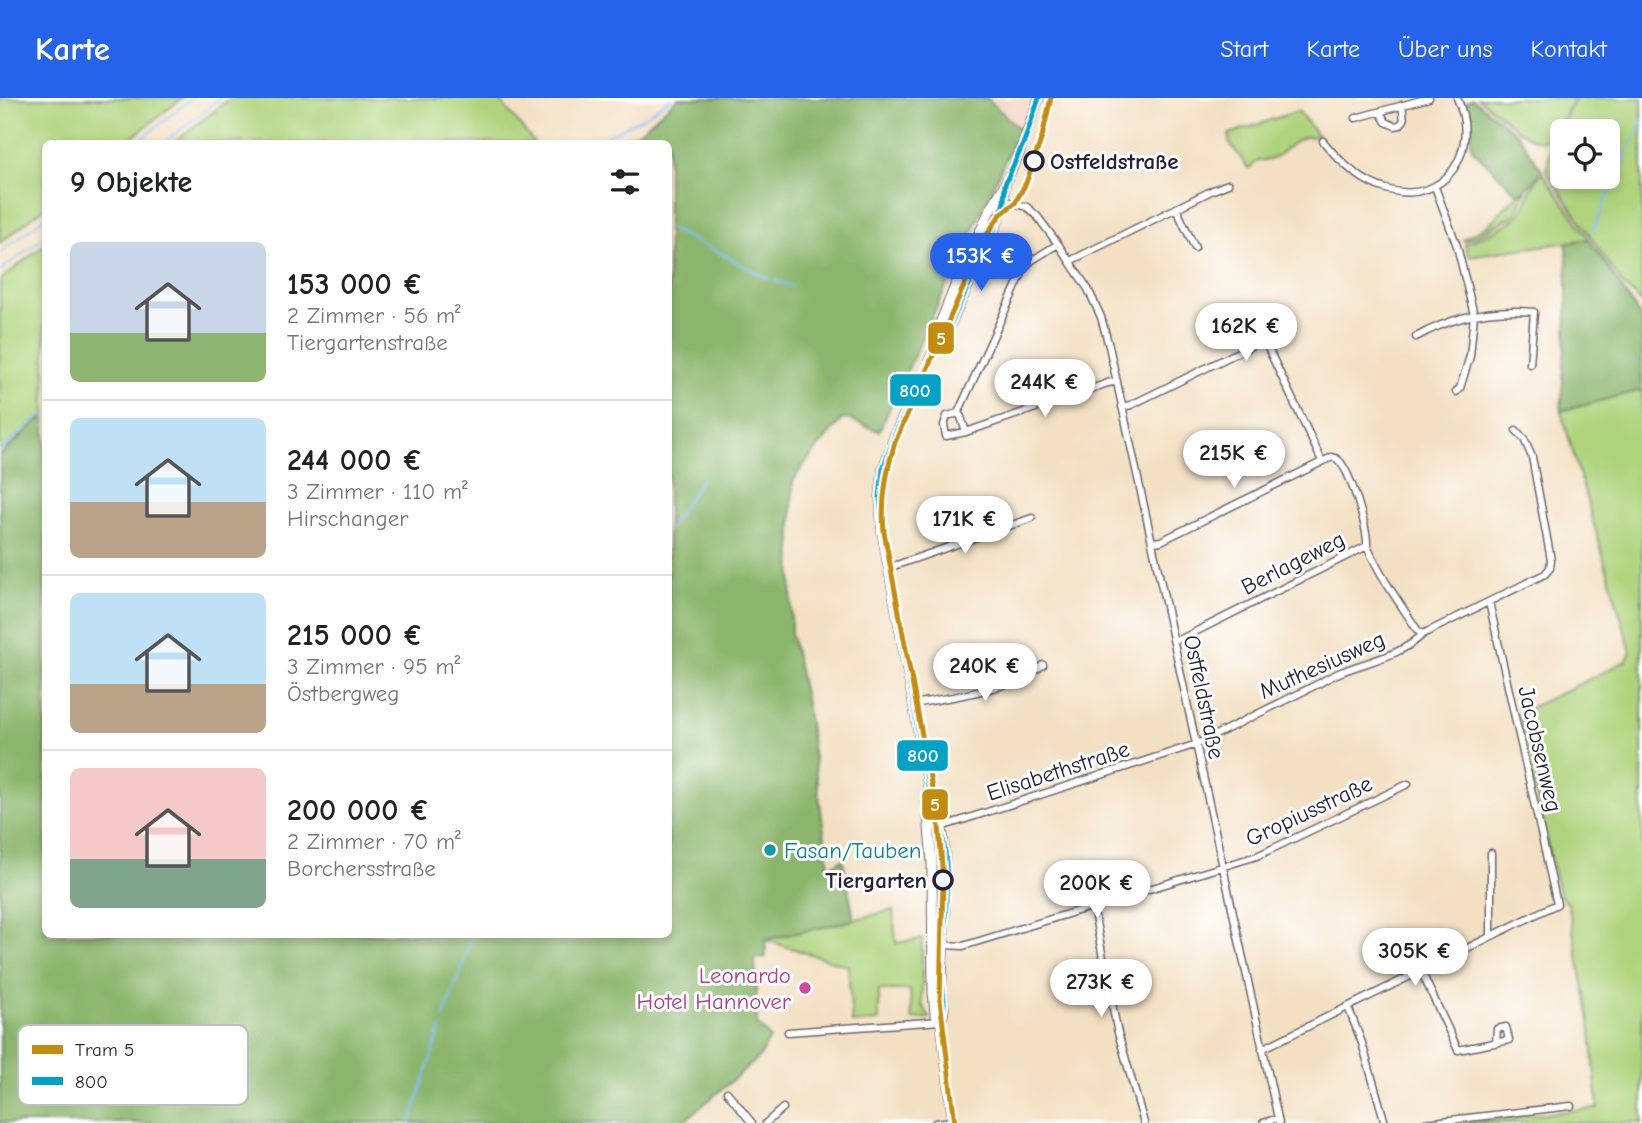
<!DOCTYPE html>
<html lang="de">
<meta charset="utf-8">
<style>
:root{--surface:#fff;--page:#f6f6f6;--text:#202124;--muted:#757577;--line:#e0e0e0;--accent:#2563eb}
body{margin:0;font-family:"Comic Neue",sans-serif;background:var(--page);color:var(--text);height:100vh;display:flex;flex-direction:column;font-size:26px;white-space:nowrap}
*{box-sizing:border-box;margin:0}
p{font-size:23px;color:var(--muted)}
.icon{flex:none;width:38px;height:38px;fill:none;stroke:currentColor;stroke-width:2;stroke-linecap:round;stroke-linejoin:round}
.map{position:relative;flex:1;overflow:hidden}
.panel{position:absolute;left:42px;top:42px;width:630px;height:798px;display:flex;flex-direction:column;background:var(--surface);border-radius:10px;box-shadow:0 4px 10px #0003}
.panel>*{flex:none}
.tools{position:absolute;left:1550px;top:21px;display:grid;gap:14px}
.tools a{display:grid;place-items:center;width:70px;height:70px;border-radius:10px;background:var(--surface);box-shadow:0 4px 10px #0003;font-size:35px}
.price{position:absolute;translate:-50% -60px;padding:0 16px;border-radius:24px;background:#fff;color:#222;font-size:23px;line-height:46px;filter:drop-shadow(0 2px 4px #0008)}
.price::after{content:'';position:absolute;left:50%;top:42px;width:21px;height:16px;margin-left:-10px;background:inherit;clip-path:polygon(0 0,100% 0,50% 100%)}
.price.current{background:var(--accent);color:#fff}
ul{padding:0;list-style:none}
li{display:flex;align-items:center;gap:21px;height:175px;padding:0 28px}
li+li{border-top:2px solid var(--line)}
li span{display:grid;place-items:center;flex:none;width:196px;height:140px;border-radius:10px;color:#555}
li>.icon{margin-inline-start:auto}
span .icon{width:84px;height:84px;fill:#fffc;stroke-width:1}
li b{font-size:30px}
h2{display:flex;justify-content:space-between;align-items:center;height:84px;padding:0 28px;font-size:30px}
header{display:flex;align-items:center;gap:42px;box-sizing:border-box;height:98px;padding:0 35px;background:var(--accent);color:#fff}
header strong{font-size:33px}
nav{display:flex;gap:38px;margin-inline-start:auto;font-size:24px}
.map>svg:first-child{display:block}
.built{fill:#f4d3c0}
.green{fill:#afd37c;stroke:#687a5c;stroke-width:2;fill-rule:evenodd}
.forest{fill:#8bb56c;stroke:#566c54;stroke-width:2}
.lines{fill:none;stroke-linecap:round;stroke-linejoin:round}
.stream{stroke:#86bcf5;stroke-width:2}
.minor-casing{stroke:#6b646b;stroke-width:9}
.secondary-casing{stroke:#6b646b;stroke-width:11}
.minor{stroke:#fff;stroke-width:6}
.secondary{stroke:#fff;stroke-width:9}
.bus-1-casing{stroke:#fff;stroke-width:10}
.bus-1{stroke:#02a2c7;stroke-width:5}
.tram-1-casing{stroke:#fff;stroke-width:10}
.tram-1{stroke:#c38c0f;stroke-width:5}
.stop-dot{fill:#fff;stroke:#22223b;stroke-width:3.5}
.culture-dot{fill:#0f9aa8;stroke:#fff;stroke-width:2.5}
.hotel-dot{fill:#d1479c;stroke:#fff;stroke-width:2.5}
.labels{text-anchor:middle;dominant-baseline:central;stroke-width:6;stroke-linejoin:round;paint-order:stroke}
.stop-label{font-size:23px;font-weight:bold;fill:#22223b;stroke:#fff;text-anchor:start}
.street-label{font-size:23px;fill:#22223b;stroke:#fff}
.culture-label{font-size:23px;fill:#0d838f;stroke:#fff;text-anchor:start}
.hotel-label{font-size:23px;fill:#b23c85;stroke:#fff;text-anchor:end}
.key{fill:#fff;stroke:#bdbdc4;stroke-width:2}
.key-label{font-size:19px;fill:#22223b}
.line-badge{stroke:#fff;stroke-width:2.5}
.badge-label{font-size:19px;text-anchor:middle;font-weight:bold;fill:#fff}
</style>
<header>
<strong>Karte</strong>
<nav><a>Start</a><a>Karte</a><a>Über uns</a><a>Kontakt</a></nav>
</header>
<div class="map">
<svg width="1642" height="1025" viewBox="0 0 1642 1025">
<rect width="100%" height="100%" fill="#fff"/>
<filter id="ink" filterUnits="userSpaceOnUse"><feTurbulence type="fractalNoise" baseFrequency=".0143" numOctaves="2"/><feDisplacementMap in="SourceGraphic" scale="14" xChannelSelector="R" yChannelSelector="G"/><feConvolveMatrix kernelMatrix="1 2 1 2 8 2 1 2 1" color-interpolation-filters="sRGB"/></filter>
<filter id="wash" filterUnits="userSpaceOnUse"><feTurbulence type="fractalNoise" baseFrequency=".00686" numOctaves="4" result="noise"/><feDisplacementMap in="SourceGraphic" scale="28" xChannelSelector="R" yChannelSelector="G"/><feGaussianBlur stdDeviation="1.57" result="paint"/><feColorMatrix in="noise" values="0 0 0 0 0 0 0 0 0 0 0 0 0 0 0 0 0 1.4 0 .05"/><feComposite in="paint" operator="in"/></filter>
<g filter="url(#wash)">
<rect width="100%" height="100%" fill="#f3e0c3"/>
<!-- built -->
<path class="built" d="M992,0H1033L1022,32Z"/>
<!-- green -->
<path class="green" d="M0,0H182L125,45L46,46L45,109L0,145Z
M231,0H498L534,45H173Z
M1478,0H1573L1552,40C1534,48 1519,33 1506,22C1497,14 1487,7 1478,0Z
M1576,0H1642V205L1624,188L1546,72L1552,45ZM1563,33H1608V79H1563Z
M1298,13L1319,39C1313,39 1308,38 1302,40C1285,46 1277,67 1258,62L1249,71L1229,44V36Z
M1543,75L1589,141L1469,158L1465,146C1477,141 1510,126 1518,118C1529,106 1528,87 1543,75Z
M1526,92L1516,116L1478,137L1464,143L1463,141L1488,127L1518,96Z
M45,146V319L34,327L0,358V182Z
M1642,292V1025H1458L1598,1010L1590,923L1568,806L1559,796L1518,616L1626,563L1631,554L1561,313Z
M893,812L896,845L922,841V906L930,920L912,921L910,892H879V923L852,925L848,868L765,842L828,828Z"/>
<!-- forest -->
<path class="forest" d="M678,0H987L1022,34L1013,45L879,333L845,320L842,321L805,365L793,383L792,410L791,536L806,605L829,769L843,761L854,822L765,842L766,859L755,860L757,926L770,940L761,957L754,964L682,1025H0V358L33,327L45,319L46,836H668V46L611,45L639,34Z
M1473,1L1517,36L1542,72L1526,92L1518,96L1472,51L1469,16L1465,5Z
M1589,141L1642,221V292L1561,313L1567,217V145Z"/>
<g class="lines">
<!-- stream -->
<path class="stream" d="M135,46L192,0
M163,46L220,0
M591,46L644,19L671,0
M668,130L712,151L769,181
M1592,134L1642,23
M0,155L46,118
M0,173L46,138
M775,183L792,188
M0,353L35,322L46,316
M668,432L701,382
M444,919L473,836
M410,1025L441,930"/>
</g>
</g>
<g filter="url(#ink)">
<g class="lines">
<defs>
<path id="minor" d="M1380,14L1386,24L1395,28L1400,27L1404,22L1402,7
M1356,20L1429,0
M1323,43C1339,63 1361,84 1386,91C1446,109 1481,52 1457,0
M1435,89L1457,148L1474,217L1470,258L1460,290L1456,294
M1002,102L1027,109L1037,118L1058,146L1088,191L1101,219L1109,248L1279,1025
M1176,110L1195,150
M1070,163L1213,92L1228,86
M1416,239C1452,219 1493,210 1534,214L1530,266
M1122,309L1131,307L1257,245L1262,244L1267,248L1322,363
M958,315L1025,169L1031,163L1058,146
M966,334L961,319L958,315L947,318L944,327L946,338L966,334L1108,285L1117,283
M1153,444L1161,443L1332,359C1334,360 1336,360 1337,361C1350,370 1368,432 1367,448L1181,541L1173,542
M1367,448C1381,480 1399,504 1418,533L1423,536
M888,470L1032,420
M913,606C947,600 994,593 1025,579C1031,576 1037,571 1043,567
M930,730L947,727L1197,646L1320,585C1351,564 1395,564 1423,536L1545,476L1550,470L1551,462L1532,359L1524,341L1516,332
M1491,755V838
M1093,809L1117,931L1144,1025
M945,847L963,848L1257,758L1408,686
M1421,873L1458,952L1509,942L1506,929L1497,931L1496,945
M1348,909L1362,945L1385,1025
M788,934L941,923
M1262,951L1557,806L1489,504
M727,994L752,1025
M766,1025L783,1010
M935,1025L953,1023
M1263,1025L1278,1020
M1425,1025L1571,1008"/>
<path id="secondary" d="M934,252L935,238L955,188L989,114L1005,86L1019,56L1039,0
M930,698L927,705L932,764L933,894L935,916L941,923L953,1025
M941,923C947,911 942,899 942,886C942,842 956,733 930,698L882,434L880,399L883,371L895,336L934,252L945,238L999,121L1004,104L1005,86"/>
</defs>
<!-- minor casing -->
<use href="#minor" class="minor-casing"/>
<!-- secondary casing -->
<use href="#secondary" class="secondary-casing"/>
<!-- minor -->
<use href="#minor" class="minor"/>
<!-- secondary -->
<use href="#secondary" class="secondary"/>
<defs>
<path id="bus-1" d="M953,1025L941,923C947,908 942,891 942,875C944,817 956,752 930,698L882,434L880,399L883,371L895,336L934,252L945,238L999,121L1004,104L1005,86L1024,44L1039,0"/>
</defs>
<!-- bus-1 casing -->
<use href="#bus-1" class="bus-1-casing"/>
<!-- bus-1 -->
<use href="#bus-1" class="bus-1"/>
<defs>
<path id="tram-1" d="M955,1025L940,902L943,782L939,728L884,434C881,403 886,374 895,344L986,138L1000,117L1015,105L1026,85L1042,39L1051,0"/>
</defs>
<!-- tram-1 casing -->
<use href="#tram-1" class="tram-1-casing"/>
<!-- tram-1 -->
<use href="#tram-1" class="tram-1"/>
</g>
</g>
<!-- markers -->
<g class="stop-dot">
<circle cx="1034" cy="63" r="9"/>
<circle cx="943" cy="782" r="9"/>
</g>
<circle class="culture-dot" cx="770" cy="752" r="7"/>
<circle class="hotel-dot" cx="805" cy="890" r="7"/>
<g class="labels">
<!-- stop labels -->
<g class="stop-label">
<text x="1050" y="63">Ostfeldstraße</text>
<text x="927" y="782" text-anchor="end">Tiergarten</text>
</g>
<!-- street labels -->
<g class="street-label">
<text transform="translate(1293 465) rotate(-27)">Berlageweg</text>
<text transform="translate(1322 567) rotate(-24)">Muthesiusweg</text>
<text transform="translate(1204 599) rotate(78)">Ostfeldstraße</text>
<text transform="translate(1540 651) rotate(77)">Jacobsenweg</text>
<text transform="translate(1058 673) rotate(-18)">Elisabethstraße</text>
<text transform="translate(1309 713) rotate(-25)">Gropiusstraße</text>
</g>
<!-- culture labels -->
<g class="culture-label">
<text x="784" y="752">Fasan/Tauben</text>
</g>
<!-- hotel labels -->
<g class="hotel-label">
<text x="791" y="877">Leonardo<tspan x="791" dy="26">Hotel Hannover</tspan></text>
</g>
</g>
<!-- legend -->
<rect x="18" y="927" width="230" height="80" rx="10" class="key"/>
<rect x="32" y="947" width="31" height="9" fill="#c38c0f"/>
<rect x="32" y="979" width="31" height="8" fill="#02a2c7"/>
<g class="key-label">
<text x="75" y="958">Tram 5</text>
<text x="75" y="990">800</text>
</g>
<g class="line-badge">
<rect x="927" y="223" width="28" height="34" rx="7" fill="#c38c0f"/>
<rect x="889" y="275" width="53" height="34" rx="7" fill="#02a2c7"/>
<rect x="896" y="641" width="53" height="33" rx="7" fill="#02a2c7"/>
<rect x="921" y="690" width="28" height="33" rx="7" fill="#c38c0f"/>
</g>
<g class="badge-label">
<text x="941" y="247">5</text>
<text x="915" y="299">800</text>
<text x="923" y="664">800</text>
<text x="935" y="713">5</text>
</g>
</svg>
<div class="tools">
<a><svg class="icon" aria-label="locate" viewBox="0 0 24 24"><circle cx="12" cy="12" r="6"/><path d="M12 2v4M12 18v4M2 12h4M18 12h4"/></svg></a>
</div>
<b class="price current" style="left:981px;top:195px">153K €</b>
<b class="price" style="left:1246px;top:265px">162K €</b>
<b class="price" style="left:1045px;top:321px">244K €</b>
<b class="price" style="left:1234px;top:392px">215K €</b>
<b class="price" style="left:965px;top:458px">171K €</b>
<b class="price" style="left:985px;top:605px">240K €</b>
<b class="price" style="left:1097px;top:822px">200K €</b>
<b class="price" style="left:1415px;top:890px">305K €</b>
<b class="price" style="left:1101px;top:921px">273K €</b>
<section class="panel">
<h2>9 Objekte<svg class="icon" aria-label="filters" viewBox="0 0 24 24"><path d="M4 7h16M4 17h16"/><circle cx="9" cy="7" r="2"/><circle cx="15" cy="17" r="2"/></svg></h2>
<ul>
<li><span style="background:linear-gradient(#c9d6e8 65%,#8fb573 0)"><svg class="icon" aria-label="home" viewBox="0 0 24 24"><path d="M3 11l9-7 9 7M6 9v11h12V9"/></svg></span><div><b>153 000 €</b><p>2 Zimmer · 56 m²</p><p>Tiergartenstraße</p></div></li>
<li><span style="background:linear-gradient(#bfe0f5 60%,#b9a48a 0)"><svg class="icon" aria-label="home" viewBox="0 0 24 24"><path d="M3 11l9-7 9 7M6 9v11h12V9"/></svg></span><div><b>244 000 €</b><p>3 Zimmer · 110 m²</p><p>Hirschanger</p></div></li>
<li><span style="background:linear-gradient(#bfe0f5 65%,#b9a48a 0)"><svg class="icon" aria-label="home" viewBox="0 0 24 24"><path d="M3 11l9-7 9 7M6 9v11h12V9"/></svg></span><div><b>215 000 €</b><p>3 Zimmer · 95 m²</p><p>Östbergweg</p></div></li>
<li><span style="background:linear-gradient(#f6c9c9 65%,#7fa58c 0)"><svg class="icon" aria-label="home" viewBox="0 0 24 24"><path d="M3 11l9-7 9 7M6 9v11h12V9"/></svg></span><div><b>200 000 €</b><p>2 Zimmer · 70 m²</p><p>Borchersstraße</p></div></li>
</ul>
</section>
</div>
